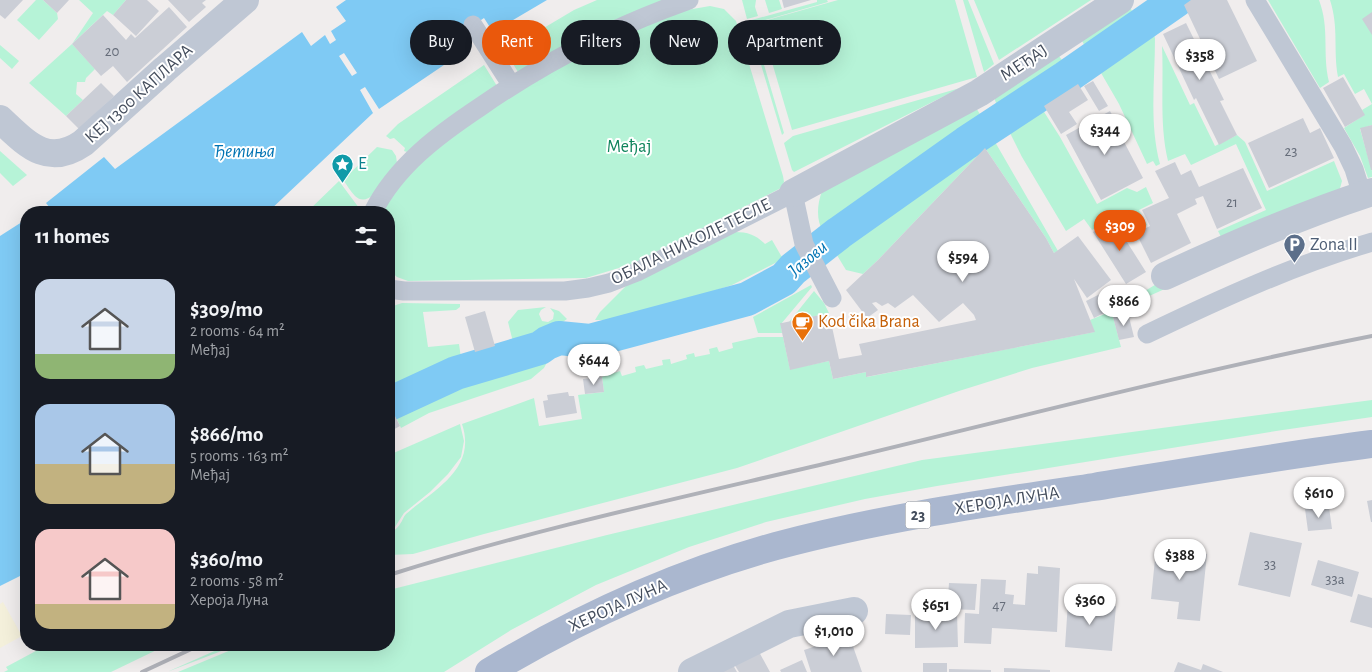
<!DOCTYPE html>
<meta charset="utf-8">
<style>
:root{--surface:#171b24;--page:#242831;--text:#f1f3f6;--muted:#9ea1a6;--accent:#ea580c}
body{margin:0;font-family:"Alegreya Sans",sans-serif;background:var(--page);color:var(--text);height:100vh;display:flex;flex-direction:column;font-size:19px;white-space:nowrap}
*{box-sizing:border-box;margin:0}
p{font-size:16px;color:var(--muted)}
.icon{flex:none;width:28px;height:28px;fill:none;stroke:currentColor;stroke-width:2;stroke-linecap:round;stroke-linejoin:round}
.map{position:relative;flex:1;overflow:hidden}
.sheet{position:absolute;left:20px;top:206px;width:375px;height:445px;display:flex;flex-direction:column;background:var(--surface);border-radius:20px;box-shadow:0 5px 20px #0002}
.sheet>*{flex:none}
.hud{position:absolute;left:410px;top:20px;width:475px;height:45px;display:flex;gap:10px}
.price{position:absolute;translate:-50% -42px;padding:0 11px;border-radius:18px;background:#fff;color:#222;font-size:16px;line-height:32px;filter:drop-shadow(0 1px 2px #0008)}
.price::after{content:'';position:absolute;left:50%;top:30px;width:15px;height:11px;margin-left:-8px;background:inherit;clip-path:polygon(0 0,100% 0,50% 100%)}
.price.on{background:var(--accent);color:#fff}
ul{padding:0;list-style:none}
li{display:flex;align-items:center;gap:15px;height:125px;padding:0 15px}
li span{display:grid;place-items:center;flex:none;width:140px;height:100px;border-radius:15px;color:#555}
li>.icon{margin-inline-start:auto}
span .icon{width:60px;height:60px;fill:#fffc;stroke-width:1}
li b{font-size:21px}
h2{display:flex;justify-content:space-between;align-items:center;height:60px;padding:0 15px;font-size:21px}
.pill{padding:0 18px;border-radius:22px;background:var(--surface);box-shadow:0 5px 20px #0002;font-size:18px;line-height:45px}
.pill.on{background:var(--accent);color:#fff}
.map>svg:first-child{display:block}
.green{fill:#b6f3d7}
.sand{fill:#f4f0db}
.water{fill:#7fcaf4;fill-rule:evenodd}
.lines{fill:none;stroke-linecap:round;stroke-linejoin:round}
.canal{stroke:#7fcaf4;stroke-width:34}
.building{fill:#cbced6}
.lane{stroke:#bfc7d4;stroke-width:19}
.street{stroke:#bfc7d4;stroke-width:28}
.primary{stroke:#aab7cf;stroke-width:28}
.rail{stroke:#afb1b8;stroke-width:4}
.labels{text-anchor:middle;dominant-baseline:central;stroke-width:4;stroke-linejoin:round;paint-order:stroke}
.number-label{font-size:15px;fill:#666d7a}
.shield{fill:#fff;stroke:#7c828d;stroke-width:1}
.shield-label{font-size:16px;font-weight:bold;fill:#444d5c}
.street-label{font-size:18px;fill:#444d5c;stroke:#fff}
.park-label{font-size:18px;fill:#0e845b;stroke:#fff}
.culture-label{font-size:18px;fill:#0d838f;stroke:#fff;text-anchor:start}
.service-label{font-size:18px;fill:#4e5e75;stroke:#fff;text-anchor:start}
.food-label{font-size:18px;fill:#c56008;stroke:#fff;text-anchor:start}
.water-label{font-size:19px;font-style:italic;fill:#0073b3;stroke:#fff}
</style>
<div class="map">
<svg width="1372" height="672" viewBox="0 0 1372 672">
<rect width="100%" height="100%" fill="#f0eded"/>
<!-- green -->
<path class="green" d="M36,0H43L57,13L58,19L39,40L17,20Z
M79,0H126L113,15L107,11L72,44L95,69L86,78L85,82H77L76,94L83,100L66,116L29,83L72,44L93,13Z
M597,0H668L518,72L505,51L574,10Z
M742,0H756L755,7L758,16L747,19Z
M765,0H779L782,9L769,13Z
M817,0H827L828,2L752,24L784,133L782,135L748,21L817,2Z
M838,0H955L977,77L792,130L760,22Z
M963,0H968L994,64L984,72Z
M974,0H1091L999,60Z
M1268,0H1319C1330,29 1322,53 1329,82L1320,88Z
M1330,0H1372V125L1360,129L1372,171V177L1368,178L1360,156L1344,128L1364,115L1362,110L1372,104L1364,89L1355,94L1344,74L1338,77C1333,50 1339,28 1330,0Z
M1129,5L1136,19L1089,54L1080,37Z
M710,6L724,9L736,21L783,176L784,182L781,188L632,264L586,278L408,281L397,277L389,270V212H382L395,190L412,170L461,128L582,52L681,11Z
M1151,27L1155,38C1155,81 1149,123 1160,164L1156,166L1153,161L1147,164L1119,104L1097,66Z
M0,45L19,61L12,69L0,58Z
M1162,46L1190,105L1194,103L1215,146L1237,135L1245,142L1267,191L1334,161L1342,181L1339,192L1222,239L1218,231L1266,210L1236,144L1191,165L1185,154L1168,161C1159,123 1164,85 1162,46Z
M1059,56L1068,68L999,112L994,97Z
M484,65L497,86L407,152L404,151L405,148L394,138L390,139L386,136L398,124Z
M960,88L794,172L792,170L784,143L793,136Z
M1039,104L1060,137L1097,204L1127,188L1137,192L1146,187L1153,203L1139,210L1147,225L1126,236L1114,216L1092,230L1084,219L1066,231L1022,157L1006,125Z
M975,106L984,121L823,232C816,219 817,205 822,191Z
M991,135L1058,251L1054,253L1046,238L985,148L878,260L863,274L846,270L832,247Z
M377,147L392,150L396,156L397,163C389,174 371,211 355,196C351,192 347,185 343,180Z
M0,151L27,175L13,186L0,173Z
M339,181L362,212H307Z
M735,232C748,232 756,235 765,244L772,240L783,259L732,285L689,299L611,320H595L600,312L626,286Z
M1163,280L1169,287L1112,313L1121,347L1032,368L959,391L737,468L484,534L413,554L389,555V534C393,531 398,528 400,524C403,520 403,517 406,514C435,489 477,469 462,424L534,398L539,426L582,419L578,395L604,392L602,377L620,371L622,376L636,372L635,367L644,365L646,369L663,365L662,360L670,359L671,364L687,359L686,355L694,353L695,357L710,354L709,349L717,347L719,352L733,348L732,343L758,337H783L790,369L829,361L833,379L866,372L867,377L1094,332L1090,320L1112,311Z
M811,285L812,287L781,324L782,333H758L753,317Z
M814,291L824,303L829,313L789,322Z
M402,303L460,304V307L456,310L423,312L428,347L459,344L461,358L513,342L508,322L518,310L546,307L541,310L539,314L542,321L548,322L553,319L554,313L550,308L559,311L567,319L557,326L554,333L537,341L436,371L389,395V379L393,376L389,364V310L393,306Z
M552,353L544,368L531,379L429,413L401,428L393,411L444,386L460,380Z
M1372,400V417L1276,431L937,486L865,499L766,522L689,547L596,585L511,630L444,672H178L243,645H389V590L607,535L922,460Z
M460,424L464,441L461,457L448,474L430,492L404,513L395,527L389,531V455Z
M47,645H167L111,672H4L8,670L6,667Z
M228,645H237L167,672Z"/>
<!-- sand -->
<path class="sand" d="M3,602L22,636L0,648V604Z"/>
<!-- water -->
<path class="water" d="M346,0H547L493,32L484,18L463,32L472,46L379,109L365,87L360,90L373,113L268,212H53L46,203L104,157L115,169L302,32L311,46L325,35L330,44L336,40L331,31L346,21L336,7ZM344,53L357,73L352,76L339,56Z
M25,220L26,573L0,586V236Z"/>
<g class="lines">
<!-- canal -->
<path class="canal" d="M389,404L456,373L540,348L547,343L559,338L590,341L747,299L784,279L793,269L839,233L966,143L1065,78L1177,0"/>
</g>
<!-- building -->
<path class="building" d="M0,0H23L5,19L0,15Z
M43,0H69L57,13Z
M126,0H147L159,11L136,36L113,15Z
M168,0H206L202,3L206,7L189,22Z
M782,0H811L784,8Z
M1191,0H1227L1257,61L1219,79L1184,5Z
M169,7L187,27L127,82L113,66L101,76L72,44L103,15L126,40L131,34L135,38Z
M1372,12V35L1362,19Z
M1186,23L1224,100L1220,101L1237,135L1219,145L1196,98L1194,100L1163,34Z
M1343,77L1365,115L1345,127L1323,88Z
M1093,81L1108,106L1099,111L1084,86Z
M101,83L114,96L79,129L66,116Z
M1078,84L1088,100L1069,112L1077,124L1061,134L1044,106Z
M1110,111L1125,139L1123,140L1143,178L1101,200L1066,135Z
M1303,118L1310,133L1320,128L1334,158L1269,188L1248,143Z
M1372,125V170H1371L1360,128Z
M985,148L1046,238L1054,253L1078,236L1111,280L1087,298L1074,279L1095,332L866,377V372L833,379L829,361L790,370L780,323H782L829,313L839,359L862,355L859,344L976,320L974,315L963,303L939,322L913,295L895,308L888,303L882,306L876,302L872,303L878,310L867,318L846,290L878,260Z
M1175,162L1181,175L1191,170L1199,187L1243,168L1262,208L1217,229L1203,196L1195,199L1197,204L1177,214L1191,243L1151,263L1136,233L1150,226L1142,210L1169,198L1155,171Z
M1113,220L1146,272L1126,284L1093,232Z
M1112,288L1120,305L1094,318L1086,301Z
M485,311L495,346L475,352L465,317Z
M1128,313L1134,337L1119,340L1113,317Z
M602,377L604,392L585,394L583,379Z
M568,392L569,396H574L577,413L546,418L543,401L548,400L547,395Z
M395,416L400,426L389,432V419Z
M1372,500V522H1371L1367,501Z
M1329,507L1332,529L1308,531L1305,509Z
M1250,532L1302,543L1290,597L1238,585Z
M1156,549L1207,554L1200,621L1177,619L1179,602L1151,599Z
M1318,560L1359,572L1352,597L1311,585Z
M1038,566L1060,568L1057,632L992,628L991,644L964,643L965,613L979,614L981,579L1006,580L1005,594L1014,595L1013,604L1025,605L1027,573L1038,574Z
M949,583L977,584L975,610L947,609Z
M1358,594L1372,598V628L1350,622Z
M1068,602L1116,606L1112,651L1065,647Z
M957,613L958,647L915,648V614Z
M886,614L911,615L910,635L885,634Z
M849,635L862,672H811L804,650Z
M758,650L770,672H739L734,664Z
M802,660L807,672H781L780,670Z
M1178,662L1201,670L1203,664L1223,672H1174Z
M923,663H947V672H923Z
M733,665L737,672H719Z
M1004,668L1050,670V672H1004Z
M949,669L991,670V672H949Z"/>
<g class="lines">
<!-- lane -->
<path class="lane" d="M1255,0L1343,146L1354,169L1362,195
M473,25L512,86
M373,212C396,166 438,135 480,107C545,62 615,26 689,0
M389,289L404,291H565L588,288L609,283L637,272L793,193L804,244L832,298
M1147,334C1220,299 1294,265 1372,242"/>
<!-- street -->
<path class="street" d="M0,119C26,143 47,168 83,143L165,69L245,0
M793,193L979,93L1120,0
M1165,276C1233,245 1301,215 1372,192
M692,672L789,624L854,611"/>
<!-- primary -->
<path class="primary" d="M489,672C579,618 675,574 776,546C880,518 987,503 1094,487C1186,472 1279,456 1372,444"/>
<!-- rail -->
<path class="rail" d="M389,575C534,529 684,497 832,462C1012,419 1191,372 1372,336
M142,672L200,645"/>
</g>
<!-- icons -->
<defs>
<symbol id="sight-pin" viewBox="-11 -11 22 30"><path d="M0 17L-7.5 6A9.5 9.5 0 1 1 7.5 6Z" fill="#0f9aa8" stroke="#fff"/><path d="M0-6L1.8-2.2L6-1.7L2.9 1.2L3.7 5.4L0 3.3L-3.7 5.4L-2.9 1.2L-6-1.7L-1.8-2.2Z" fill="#fff"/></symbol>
<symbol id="parking-pin" viewBox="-11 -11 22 30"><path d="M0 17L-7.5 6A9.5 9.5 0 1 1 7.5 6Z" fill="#5c6f8a" stroke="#fff"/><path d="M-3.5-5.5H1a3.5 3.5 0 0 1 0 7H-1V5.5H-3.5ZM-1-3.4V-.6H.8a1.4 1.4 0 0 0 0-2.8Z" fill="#fff"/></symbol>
<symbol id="cafe-pin" viewBox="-11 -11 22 30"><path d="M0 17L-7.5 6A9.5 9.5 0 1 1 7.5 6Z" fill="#e8710a" stroke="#fff"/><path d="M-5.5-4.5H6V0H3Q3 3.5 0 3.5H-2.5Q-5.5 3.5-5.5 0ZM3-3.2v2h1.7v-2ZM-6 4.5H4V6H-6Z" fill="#fff"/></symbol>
</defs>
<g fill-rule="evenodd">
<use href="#sight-pin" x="330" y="152" width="25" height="34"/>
<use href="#parking-pin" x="1282" y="232" width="25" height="34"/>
<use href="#cafe-pin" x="790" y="310" width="25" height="34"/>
</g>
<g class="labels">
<!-- number labels -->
<g class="number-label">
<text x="112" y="51">20</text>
<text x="1291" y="151">23</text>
<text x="1232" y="202">21</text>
<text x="1270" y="564">33</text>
<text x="1335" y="579">33a</text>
<text x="999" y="605">47</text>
</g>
<!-- shield labels -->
<rect class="shield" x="905.5" y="501.5" width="25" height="27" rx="4"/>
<g class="shield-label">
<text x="918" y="515">23</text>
</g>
<!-- street labels -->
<g class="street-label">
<text transform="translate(1024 63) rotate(-33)">МЕЂАЈ</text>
<text transform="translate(139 94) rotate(-42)">КЕЈ 1300 КАПЛАРА</text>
<text transform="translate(691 242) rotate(-26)">ОБАЛА НИКОЛЕ ТЕСЛЕ</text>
<text transform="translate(1007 501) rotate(-9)">ХЕРОЈА ЛУНА</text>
<text transform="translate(618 606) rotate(-24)">ХЕРОЈА ЛУНА</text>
</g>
<!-- park labels -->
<g class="park-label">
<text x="629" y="147">Међај</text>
</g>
<!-- culture labels -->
<g class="culture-label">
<text x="358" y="164">E</text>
</g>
<!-- service labels -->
<g class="service-label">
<text x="1310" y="245">Zona II</text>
</g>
<!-- food labels -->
<g class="food-label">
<text x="818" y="322">Kod čika Brana</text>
</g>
<!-- water labels -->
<g class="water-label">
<text x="244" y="151">Ђетиња</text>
<text transform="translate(808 259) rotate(-40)">Јазови</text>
</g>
</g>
</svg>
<b class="price" style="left:1200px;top:81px">$358</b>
<b class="price" style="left:1105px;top:156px">$344</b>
<b class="price on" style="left:1120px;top:252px">$309</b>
<b class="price" style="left:963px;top:283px">$594</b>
<b class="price" style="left:1124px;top:327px">$866</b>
<b class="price" style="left:594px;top:386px">$644</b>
<b class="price" style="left:1319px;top:519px">$610</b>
<b class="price" style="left:1180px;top:581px">$388</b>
<b class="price" style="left:1090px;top:626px">$360</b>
<b class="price" style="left:936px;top:631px">$651</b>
<b class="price" style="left:834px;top:657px">$1,010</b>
<div class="hud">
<a class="pill">Buy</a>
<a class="pill on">Rent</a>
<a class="pill">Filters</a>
<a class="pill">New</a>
<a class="pill">Apartment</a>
</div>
<section class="sheet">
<h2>11 homes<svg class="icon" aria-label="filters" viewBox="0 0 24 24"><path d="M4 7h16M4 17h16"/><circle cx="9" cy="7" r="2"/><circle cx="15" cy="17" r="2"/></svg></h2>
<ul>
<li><span style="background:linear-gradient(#c9d6e8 75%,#8fb573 0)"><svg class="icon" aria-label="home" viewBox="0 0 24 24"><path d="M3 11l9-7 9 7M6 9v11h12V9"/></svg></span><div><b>$309/mo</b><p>2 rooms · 64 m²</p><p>Међај</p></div></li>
<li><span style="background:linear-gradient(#a9c7e8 60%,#c2b280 0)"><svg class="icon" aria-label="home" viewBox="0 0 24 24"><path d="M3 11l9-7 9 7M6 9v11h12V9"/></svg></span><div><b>$866/mo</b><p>5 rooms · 163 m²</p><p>Међај</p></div></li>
<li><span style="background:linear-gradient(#f6c9c9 75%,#c2b280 0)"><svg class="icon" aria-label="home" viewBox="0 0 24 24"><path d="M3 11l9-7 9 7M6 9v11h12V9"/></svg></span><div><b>$360/mo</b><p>2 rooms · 58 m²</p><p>Хероја Луна</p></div></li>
</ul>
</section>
</div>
